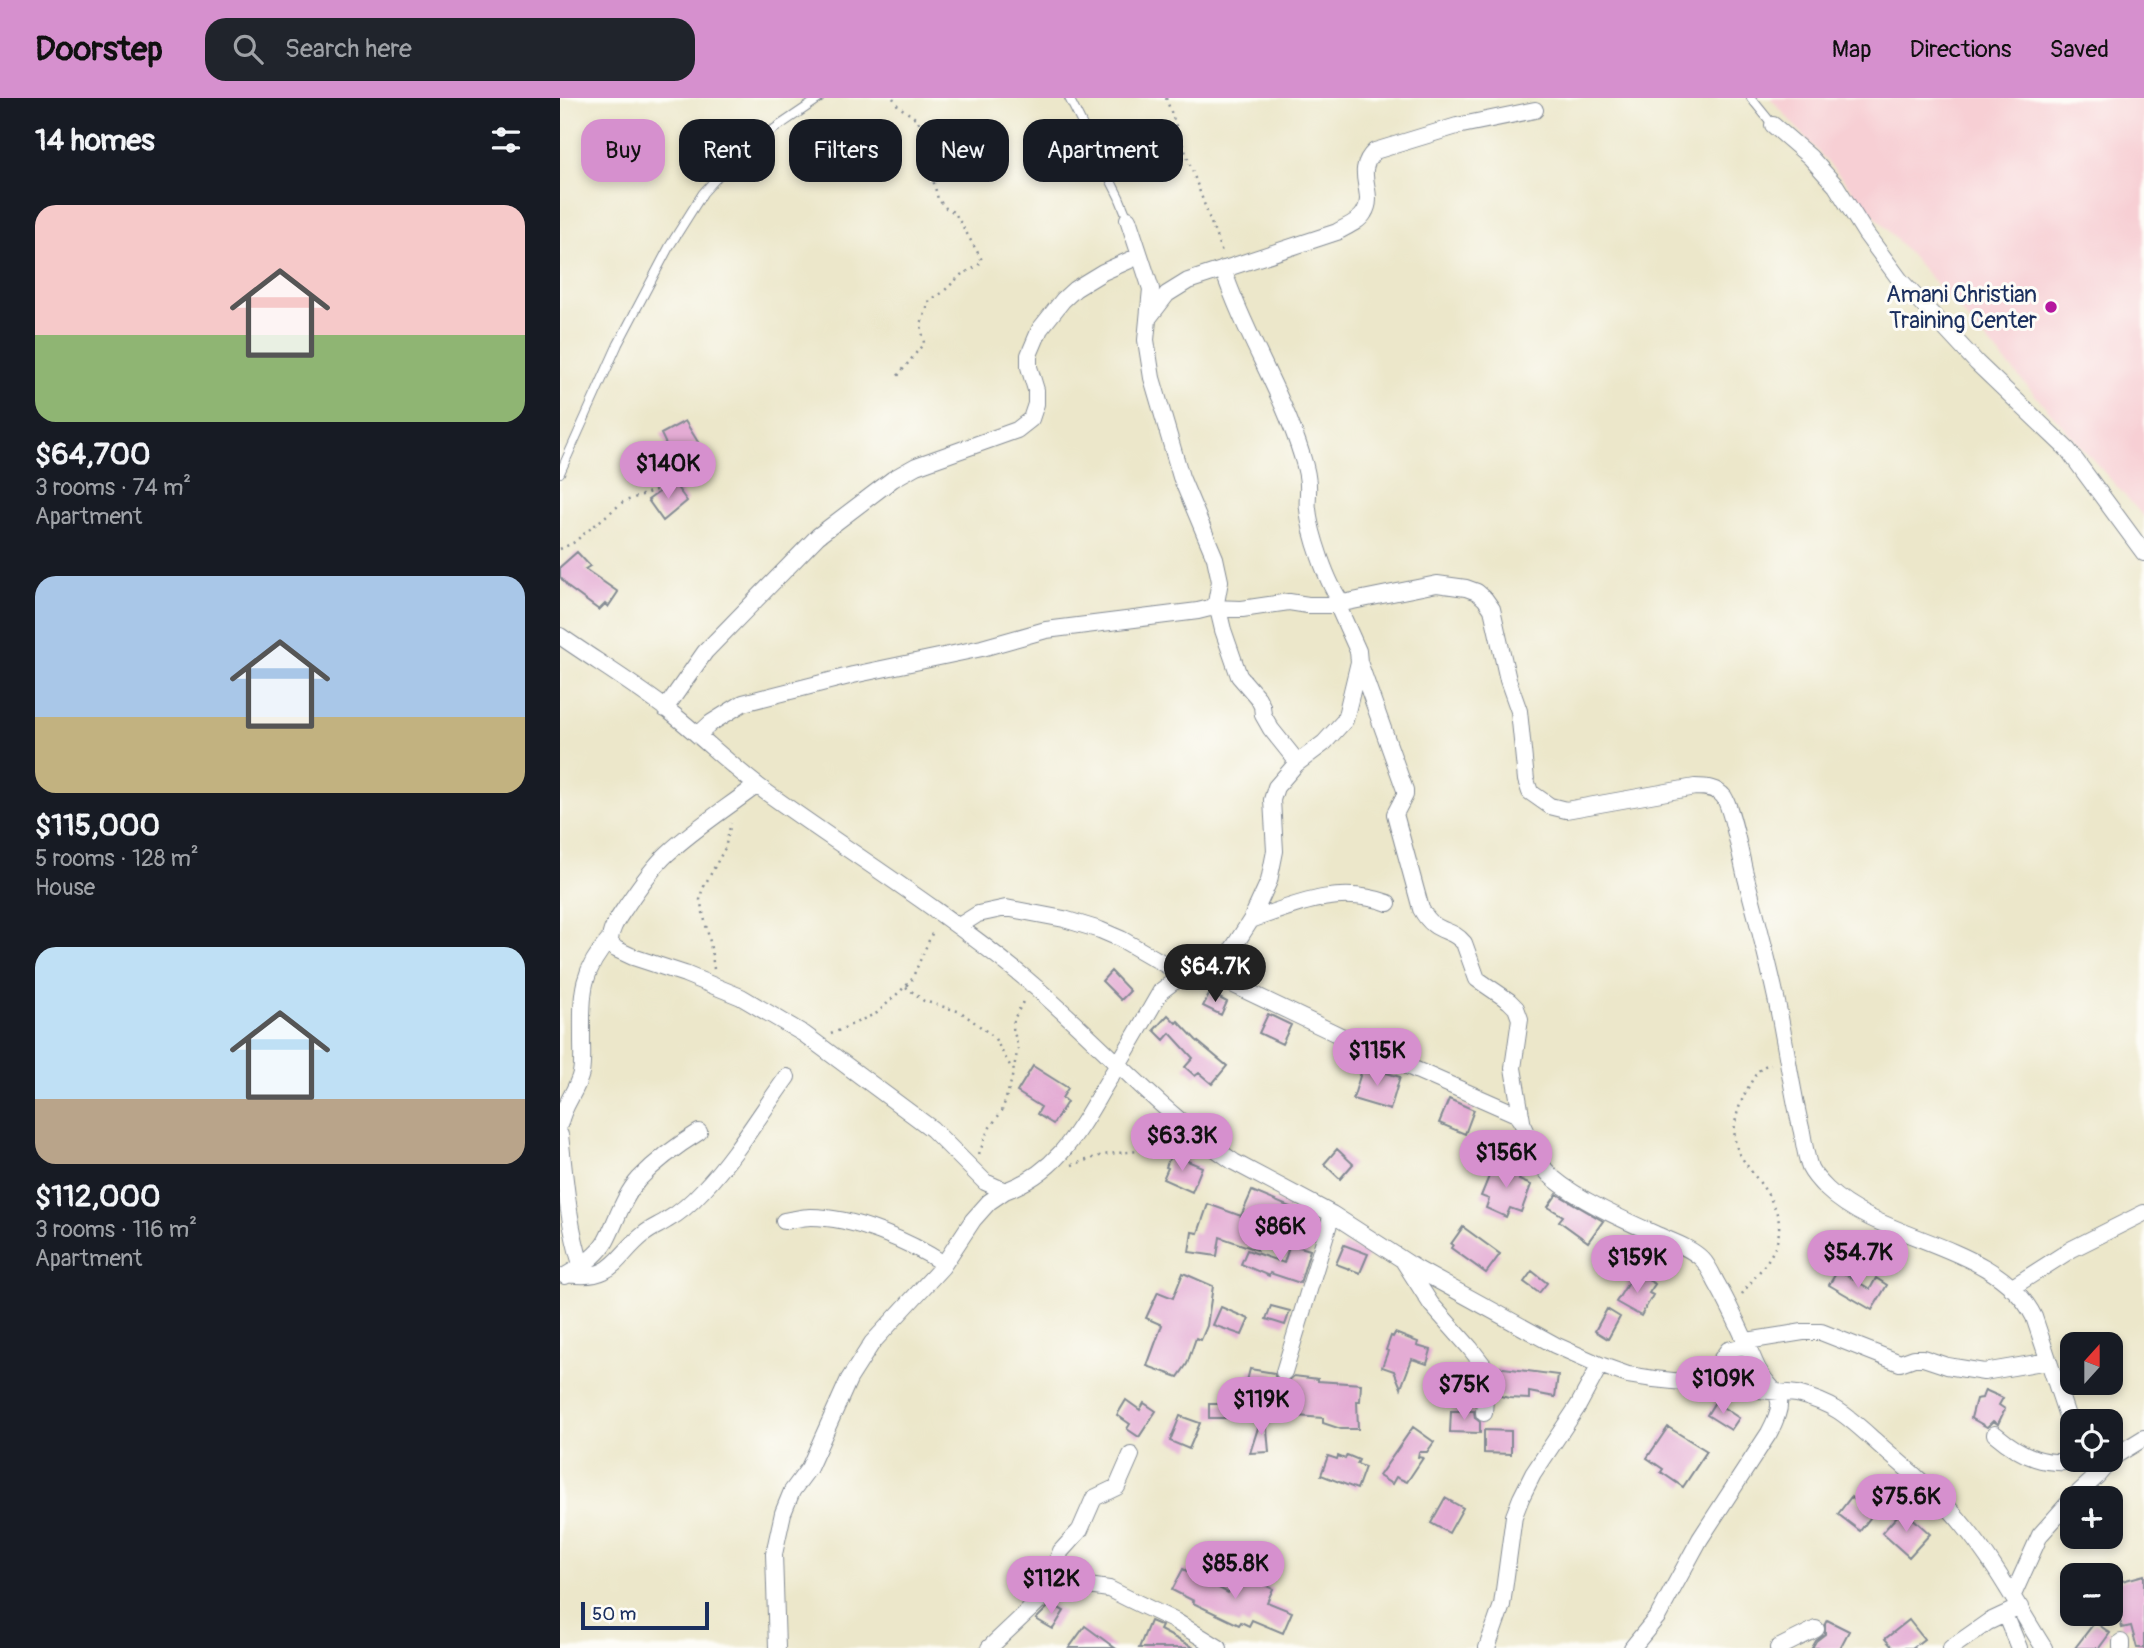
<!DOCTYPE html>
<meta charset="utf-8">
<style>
:root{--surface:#171b24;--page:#20242c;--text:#f1f3f6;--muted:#9ea1a6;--accent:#d690ce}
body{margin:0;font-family:Pangolin,sans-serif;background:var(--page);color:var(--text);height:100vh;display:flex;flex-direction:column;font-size:26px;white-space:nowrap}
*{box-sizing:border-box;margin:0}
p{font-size:23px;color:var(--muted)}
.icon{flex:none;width:38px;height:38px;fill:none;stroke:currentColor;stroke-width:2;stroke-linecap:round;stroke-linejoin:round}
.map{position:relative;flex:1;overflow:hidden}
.sheet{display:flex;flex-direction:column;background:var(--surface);width:560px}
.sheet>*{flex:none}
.guide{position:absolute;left:21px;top:21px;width:665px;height:63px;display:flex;gap:14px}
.needle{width:46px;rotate:21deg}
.buttons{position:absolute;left:1500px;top:1234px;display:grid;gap:14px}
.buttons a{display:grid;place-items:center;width:63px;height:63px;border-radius:14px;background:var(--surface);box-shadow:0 4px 10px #0003;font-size:35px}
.scale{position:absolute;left:21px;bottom:18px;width:128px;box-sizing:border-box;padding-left:7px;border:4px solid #1b2f5e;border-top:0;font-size:19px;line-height:24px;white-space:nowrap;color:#1b2f5e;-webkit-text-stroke:5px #fdfcf7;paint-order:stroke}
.price{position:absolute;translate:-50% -60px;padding:0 16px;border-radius:24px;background:var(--accent);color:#111;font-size:23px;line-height:46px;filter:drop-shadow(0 2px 4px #0008)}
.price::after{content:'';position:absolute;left:50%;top:42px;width:21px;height:16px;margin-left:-10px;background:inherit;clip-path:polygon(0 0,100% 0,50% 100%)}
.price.selected{background:#222;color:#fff}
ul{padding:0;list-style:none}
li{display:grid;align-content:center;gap:14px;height:371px;padding:0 35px}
li span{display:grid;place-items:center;height:217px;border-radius:21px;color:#555}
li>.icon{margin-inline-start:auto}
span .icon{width:126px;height:126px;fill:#fffc;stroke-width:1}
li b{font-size:30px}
h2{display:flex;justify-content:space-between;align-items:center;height:84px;padding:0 35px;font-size:30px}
.chip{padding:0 24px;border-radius:21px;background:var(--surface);box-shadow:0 4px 10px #0003;font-size:24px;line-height:63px}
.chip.selected{background:var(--accent);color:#111}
header{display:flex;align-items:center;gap:42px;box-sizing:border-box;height:98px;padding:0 35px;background:var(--accent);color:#111}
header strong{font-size:33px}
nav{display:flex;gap:38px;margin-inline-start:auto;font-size:24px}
.search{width:490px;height:63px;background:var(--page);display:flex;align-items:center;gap:18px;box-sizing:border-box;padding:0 24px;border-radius:21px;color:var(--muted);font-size:26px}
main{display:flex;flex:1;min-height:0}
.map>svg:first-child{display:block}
.built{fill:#f7cfd4}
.building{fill:#e4acd4}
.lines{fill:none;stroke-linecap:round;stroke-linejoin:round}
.service-casing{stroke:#848b94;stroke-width:10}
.minor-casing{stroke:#848b94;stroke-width:18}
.path{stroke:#848b94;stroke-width:2.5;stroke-dasharray:2 5;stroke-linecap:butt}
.service{stroke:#fff;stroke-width:8}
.minor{stroke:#fff;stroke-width:16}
.poi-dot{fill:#b5179e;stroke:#fdfcf7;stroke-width:2.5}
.labels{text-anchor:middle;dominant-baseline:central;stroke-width:6;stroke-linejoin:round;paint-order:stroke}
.poi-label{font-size:23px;fill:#1b2f5e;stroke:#fdfcf7;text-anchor:end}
</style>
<header>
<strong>Doorstep</strong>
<div class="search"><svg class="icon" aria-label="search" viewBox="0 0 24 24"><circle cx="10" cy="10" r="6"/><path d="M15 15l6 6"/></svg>Search here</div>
<nav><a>Map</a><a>Directions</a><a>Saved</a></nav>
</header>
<main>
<section class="sheet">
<h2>14 homes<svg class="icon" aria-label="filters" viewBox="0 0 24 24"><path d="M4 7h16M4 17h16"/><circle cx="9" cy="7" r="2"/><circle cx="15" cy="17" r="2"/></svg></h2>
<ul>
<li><span style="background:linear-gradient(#f6c9c9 60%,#8fb573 0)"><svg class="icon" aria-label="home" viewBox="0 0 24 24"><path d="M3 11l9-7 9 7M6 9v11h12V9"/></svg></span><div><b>$64,700</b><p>3 rooms · 74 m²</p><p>Apartment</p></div></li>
<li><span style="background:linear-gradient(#a9c7e8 65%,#c2b280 0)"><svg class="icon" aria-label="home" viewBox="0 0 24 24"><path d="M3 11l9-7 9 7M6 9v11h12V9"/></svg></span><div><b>$115,000</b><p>5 rooms · 128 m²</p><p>House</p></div></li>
<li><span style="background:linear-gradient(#bfe0f5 70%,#b9a48a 0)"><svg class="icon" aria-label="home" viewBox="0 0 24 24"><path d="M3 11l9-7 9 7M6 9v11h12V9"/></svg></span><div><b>$112,000</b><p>3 rooms · 116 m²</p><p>Apartment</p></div></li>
</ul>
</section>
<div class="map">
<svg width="1584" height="1550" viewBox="0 0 1584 1550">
<rect width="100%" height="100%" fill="#fdfcf7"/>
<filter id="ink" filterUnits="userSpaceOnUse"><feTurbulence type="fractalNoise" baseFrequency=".0143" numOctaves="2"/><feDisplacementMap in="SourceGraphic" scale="14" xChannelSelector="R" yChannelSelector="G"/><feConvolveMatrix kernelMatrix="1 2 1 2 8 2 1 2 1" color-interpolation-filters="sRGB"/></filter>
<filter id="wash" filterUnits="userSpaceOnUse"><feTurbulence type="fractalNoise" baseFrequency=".00686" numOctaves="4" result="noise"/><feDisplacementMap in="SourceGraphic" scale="28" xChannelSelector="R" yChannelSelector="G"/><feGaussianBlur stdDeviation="1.57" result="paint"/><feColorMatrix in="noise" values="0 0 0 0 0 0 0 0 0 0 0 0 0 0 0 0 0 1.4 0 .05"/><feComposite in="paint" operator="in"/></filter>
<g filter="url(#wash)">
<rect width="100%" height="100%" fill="#ece7ca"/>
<!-- built -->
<path class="built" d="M1210,0H1584V419Z"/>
<g id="blocks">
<!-- building -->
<path class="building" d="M125,323L138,344L111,357L101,336Z
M113,384L127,403L103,423L88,402Z
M17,454L30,468L25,471L58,494L48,509L45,506L39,512L9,490L0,479V469Z
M551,873L570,893L561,902L542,883Z
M650,895L667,904L661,917L643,908Z
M708,916L731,927L722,946L699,935Z
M608,917L616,925L618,923L636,942L667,968L652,986L639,975L635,978L625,969L633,960L610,935L604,942L594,932Z
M473,968L508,990L502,1000L507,1004L493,1026L477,1016L481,1009L457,994Z
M803,968L840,979L830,1012L793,1001Z
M889,1001L914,1012L905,1036L879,1025Z
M777,1051L793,1066L780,1081L764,1066Z
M611,1056L642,1069L632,1094L603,1081L608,1070L606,1069Z
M947,1063L964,1070L959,1082L971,1087L961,1114L950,1110L946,1119L926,1110L929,1101L921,1098L932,1071L942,1075Z
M692,1093L730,1109L723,1127L708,1121L697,1152L660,1139L657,1158L629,1154L632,1134L638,1135L648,1106L681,1118Z
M997,1096L1043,1123L1028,1144L999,1123L1003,1118L988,1109Z
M903,1129L940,1156L926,1175L891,1150L893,1147L891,1146Z
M730,1146L750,1152L740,1185L710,1175L709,1178L681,1166L687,1152L724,1165Z
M784,1147L808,1156L800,1175L776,1166Z
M1278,1172L1310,1191L1316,1180L1327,1187L1312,1212L1269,1187Z
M972,1173L987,1185L979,1195L964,1184Z
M623,1175L653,1188L647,1228L641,1242L636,1240L627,1266L618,1279L587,1268L602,1227L586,1220L598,1194L613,1200Z
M1081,1178L1095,1186L1089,1195L1093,1197L1081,1218L1056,1204L1071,1180L1078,1184Z
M711,1208L730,1213L725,1227L706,1221Z
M661,1209L689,1221L682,1237L653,1227Z
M1047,1211L1060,1219L1048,1241L1035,1233Z
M835,1235L858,1244L857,1248L871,1252L867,1266L852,1261L841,1290L834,1273L822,1269L828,1253L826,1252L831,1238L833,1239Z
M936,1269L998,1277L995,1299L969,1294V1301L949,1300L936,1297Z
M690,1271L714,1275L716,1281L722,1284H727L734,1278L758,1281V1283L801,1286L800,1303H797L798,1331H781L763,1325V1320L738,1318L739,1316L706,1307L709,1297L685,1291Z
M1425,1292L1443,1300L1439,1307L1445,1311L1438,1326L1433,1323L1427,1329L1411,1320L1416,1301L1422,1300Z
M566,1302L580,1312L584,1305L596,1313L579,1339L567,1331L570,1326L557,1317Z
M1155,1304L1179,1320L1171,1332L1147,1317Z
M649,1306H678V1320H649Z
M705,1308L709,1354L690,1355Z
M891,1313H914L915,1320L920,1324V1335L890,1334Z
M620,1318L640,1325L629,1351L610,1343Z
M853,1329L874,1344L867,1354H859L858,1359L863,1360L847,1384L836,1379L832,1386L819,1378Z
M1108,1329L1147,1353L1123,1389L1101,1374L1103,1371L1087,1360Z
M924,1332L951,1333V1356L924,1355Z
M787,1357L799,1362L797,1366L805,1369L797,1391L761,1377L768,1358L777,1361L778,1358L785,1361Z
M1291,1399L1313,1416L1300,1433L1278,1416Z
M885,1400L903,1410L889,1435L871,1425Z
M1339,1416L1345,1421L1349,1417L1370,1436L1349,1459L1322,1435Z
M623,1471L668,1495L679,1474L713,1491L707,1504L732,1514L723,1535L692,1522L689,1528L681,1524L679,1527L633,1505L634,1503L612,1492Z
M1584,1477V1550H1577L1571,1528L1562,1530L1551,1486Z
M493,1507L504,1513L493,1531L476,1521L488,1509Z
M1267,1522L1289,1533L1280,1550H1252L1256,1543L1265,1536V1526Z
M1349,1522L1364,1541L1352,1550H1333L1325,1541Z
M590,1523L602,1528L600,1532L634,1550H579Z
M1535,1524L1550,1535L1539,1550H1515Z
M525,1528L555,1550H509Z"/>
</g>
</g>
<g filter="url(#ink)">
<use href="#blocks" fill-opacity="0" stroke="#848b94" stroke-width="2"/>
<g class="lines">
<defs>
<path id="service" d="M509,0L559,99L568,121
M1191,0L1213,27
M0,375L58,246L109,149L143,95L180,54L260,0"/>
<path id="minor" d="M1213,27L1250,59L1276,88L1306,136L1340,182L1417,265L1508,352L1584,455
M663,171C684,235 722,293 742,358C746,370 749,382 748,395C748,400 747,406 748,411C750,435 767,486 782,505
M590,218L607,196L628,183L777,134C785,129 799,124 804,115C817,95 792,74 815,53L897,28L975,12
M650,510L682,511L729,504L748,507H773L877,486L906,490L917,494L925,501L932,511L948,582L959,613L966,682L970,694L990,708L1006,712L1135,689C1146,689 1157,690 1164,699C1172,711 1181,759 1185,776C1198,825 1212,875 1221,925C1228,961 1233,998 1242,1034C1244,1046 1246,1059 1250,1070C1254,1078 1261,1085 1267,1091C1323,1145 1437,1145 1474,1219L1512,1333
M658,511L663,532L679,578L698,600L702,608L703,617L711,631L735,661L736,666
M0,538C36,563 74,586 109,613C142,639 172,669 206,694C291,755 379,810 460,876C533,936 595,1011 674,1064L772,1116L857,1171L995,1247L1040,1267L1068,1277L1094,1281L1237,1296C1275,1306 1286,1317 1314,1342C1345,1370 1378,1395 1404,1428C1435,1465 1458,1509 1484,1550
M799,564L845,692V697L835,716L861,811C876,838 890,828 904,845L917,881L949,903L956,910L960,921L953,970L962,1023
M105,611L145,554L258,438L333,381L356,368L457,332L471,321L476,306V292L469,269V257L480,231L503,202L515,191L543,174L579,158
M138,637L151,625L183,605L293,577L422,550L486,532L638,513L650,510L656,505L660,483L655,460L621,379L592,280L586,242L591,191L568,121
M197,687C167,710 135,730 107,756C92,770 79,789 67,807C60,818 49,831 50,845L56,851L73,859L125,876L181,899L244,936L372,1031L425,1084L445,1093C499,1073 518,1033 546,986C565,956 583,924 601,893L613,884L627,879L655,878L804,949L956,1016C973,1036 971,1061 993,1080C1019,1102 1064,1122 1095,1136C1110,1143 1130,1149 1142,1161C1148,1167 1152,1176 1156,1184C1171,1210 1183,1237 1195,1265C1209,1299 1233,1290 1209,1335L1140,1441L1098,1518L1072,1550
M691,822C737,806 779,787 828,805
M399,828L418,816L446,810L504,821L540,832L561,841L627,879
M655,878L691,822L709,783L715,753L712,702L716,689L736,666L764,645L785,622L799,564L798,553L777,506
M0,1025C3,1007 17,993 21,975C23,965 22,953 22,942C22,899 19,875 50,841
M0,1037C5,1080 8,1125 21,1166
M224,1123C233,1122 242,1119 251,1119C293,1119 349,1143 384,1166
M844,1164L871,1206L910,1250L927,1272L924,1315
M9,1176C54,1183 55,1159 84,1136C91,1130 100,1127 107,1122C120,1115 134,1102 144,1091C176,1057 200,1016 227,979
M5,1178C19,1170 38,1157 46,1143C57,1122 63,1099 79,1081C96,1063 118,1047 139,1034
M1451,1190L1512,1151L1584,1115
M1187,1243L1243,1234H1261L1340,1265L1354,1260H1363L1387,1268L1424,1274L1488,1263
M724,1274L772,1116
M1144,1286L1168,1252L1188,1247
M1435,1336C1462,1359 1486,1369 1522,1362
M1513,1400L1537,1378L1553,1359L1584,1340
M1453,1497L1480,1437L1512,1401
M482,1500L501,1453L520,1432L534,1400L557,1389L571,1357
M1445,1516L1459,1550
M1561,1544V1550
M217,1550L214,1456L223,1415L232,1393L249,1370L289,1281L312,1245L382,1169L413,1122L429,1104L445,1093
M429,1550L482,1500L504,1491L528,1488L549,1491L569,1501L615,1523L659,1550
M927,1550L942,1507L954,1418L961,1400L973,1376L1018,1308L1040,1267
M1218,1550L1256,1531
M1391,1550L1428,1524L1460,1509"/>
</defs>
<!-- service casing -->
<use href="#service" class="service-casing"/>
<!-- minor casing -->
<use href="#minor" class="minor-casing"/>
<!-- path -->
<path class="path" d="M333,0L338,8L358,22L378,101L386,110L395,115L422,162L418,168L402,176L382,195L370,202L361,226L364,245L337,279
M606,0L662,155
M0,451L13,445L63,404L101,390
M154,871L150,844L140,802L142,792L165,750L171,725
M346,889L364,903L401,914L434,939L452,971
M271,936L317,915L351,883L374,831
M419,1056L428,1032L442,1013L451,984L458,950L453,930L454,921L464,902
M512,1067C524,1063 537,1058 549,1056C578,1052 587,1057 610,1035
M1182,1196C1195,1177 1219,1156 1219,1131C1220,1120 1215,1110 1210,1100C1202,1086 1191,1074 1182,1060C1167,1038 1177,1009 1189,988C1194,979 1199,968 1211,966"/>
<!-- service -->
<use href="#service" class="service"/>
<!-- minor -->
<use href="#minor" class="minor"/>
</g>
</g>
<!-- markers -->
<circle class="poi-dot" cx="1491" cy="209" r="7"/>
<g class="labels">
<!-- poi labels -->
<g class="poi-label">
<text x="1477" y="196">Amani Christian<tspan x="1477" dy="26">Training Center</tspan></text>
</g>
</g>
</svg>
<div class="buttons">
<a><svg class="needle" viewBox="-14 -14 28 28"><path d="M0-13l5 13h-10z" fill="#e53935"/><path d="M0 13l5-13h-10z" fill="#9ea1a6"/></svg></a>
<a><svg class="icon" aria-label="locate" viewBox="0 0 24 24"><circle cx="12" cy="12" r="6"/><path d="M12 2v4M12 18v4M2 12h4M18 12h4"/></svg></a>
<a>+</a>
<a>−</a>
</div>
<div class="scale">50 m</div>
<b class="price" style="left:108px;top:403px">$140K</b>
<b class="price selected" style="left:655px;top:906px">$64.7K</b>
<b class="price" style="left:817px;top:990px">$115K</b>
<b class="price" style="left:622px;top:1075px">$63.3K</b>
<b class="price" style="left:946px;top:1092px">$156K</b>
<b class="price" style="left:720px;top:1166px">$86K</b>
<b class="price" style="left:1298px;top:1192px">$54.7K</b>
<b class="price" style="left:1077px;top:1197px">$159K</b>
<b class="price" style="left:1163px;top:1318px">$109K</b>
<b class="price" style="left:904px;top:1324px">$75K</b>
<b class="price" style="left:701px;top:1339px">$119K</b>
<b class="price" style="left:1346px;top:1436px">$75.6K</b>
<b class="price" style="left:675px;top:1503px">$85.8K</b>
<b class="price" style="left:491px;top:1518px">$112K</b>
<div class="guide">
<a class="chip selected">Buy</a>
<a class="chip">Rent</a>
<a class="chip">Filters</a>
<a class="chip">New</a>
<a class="chip">Apartment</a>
</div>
</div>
</main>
